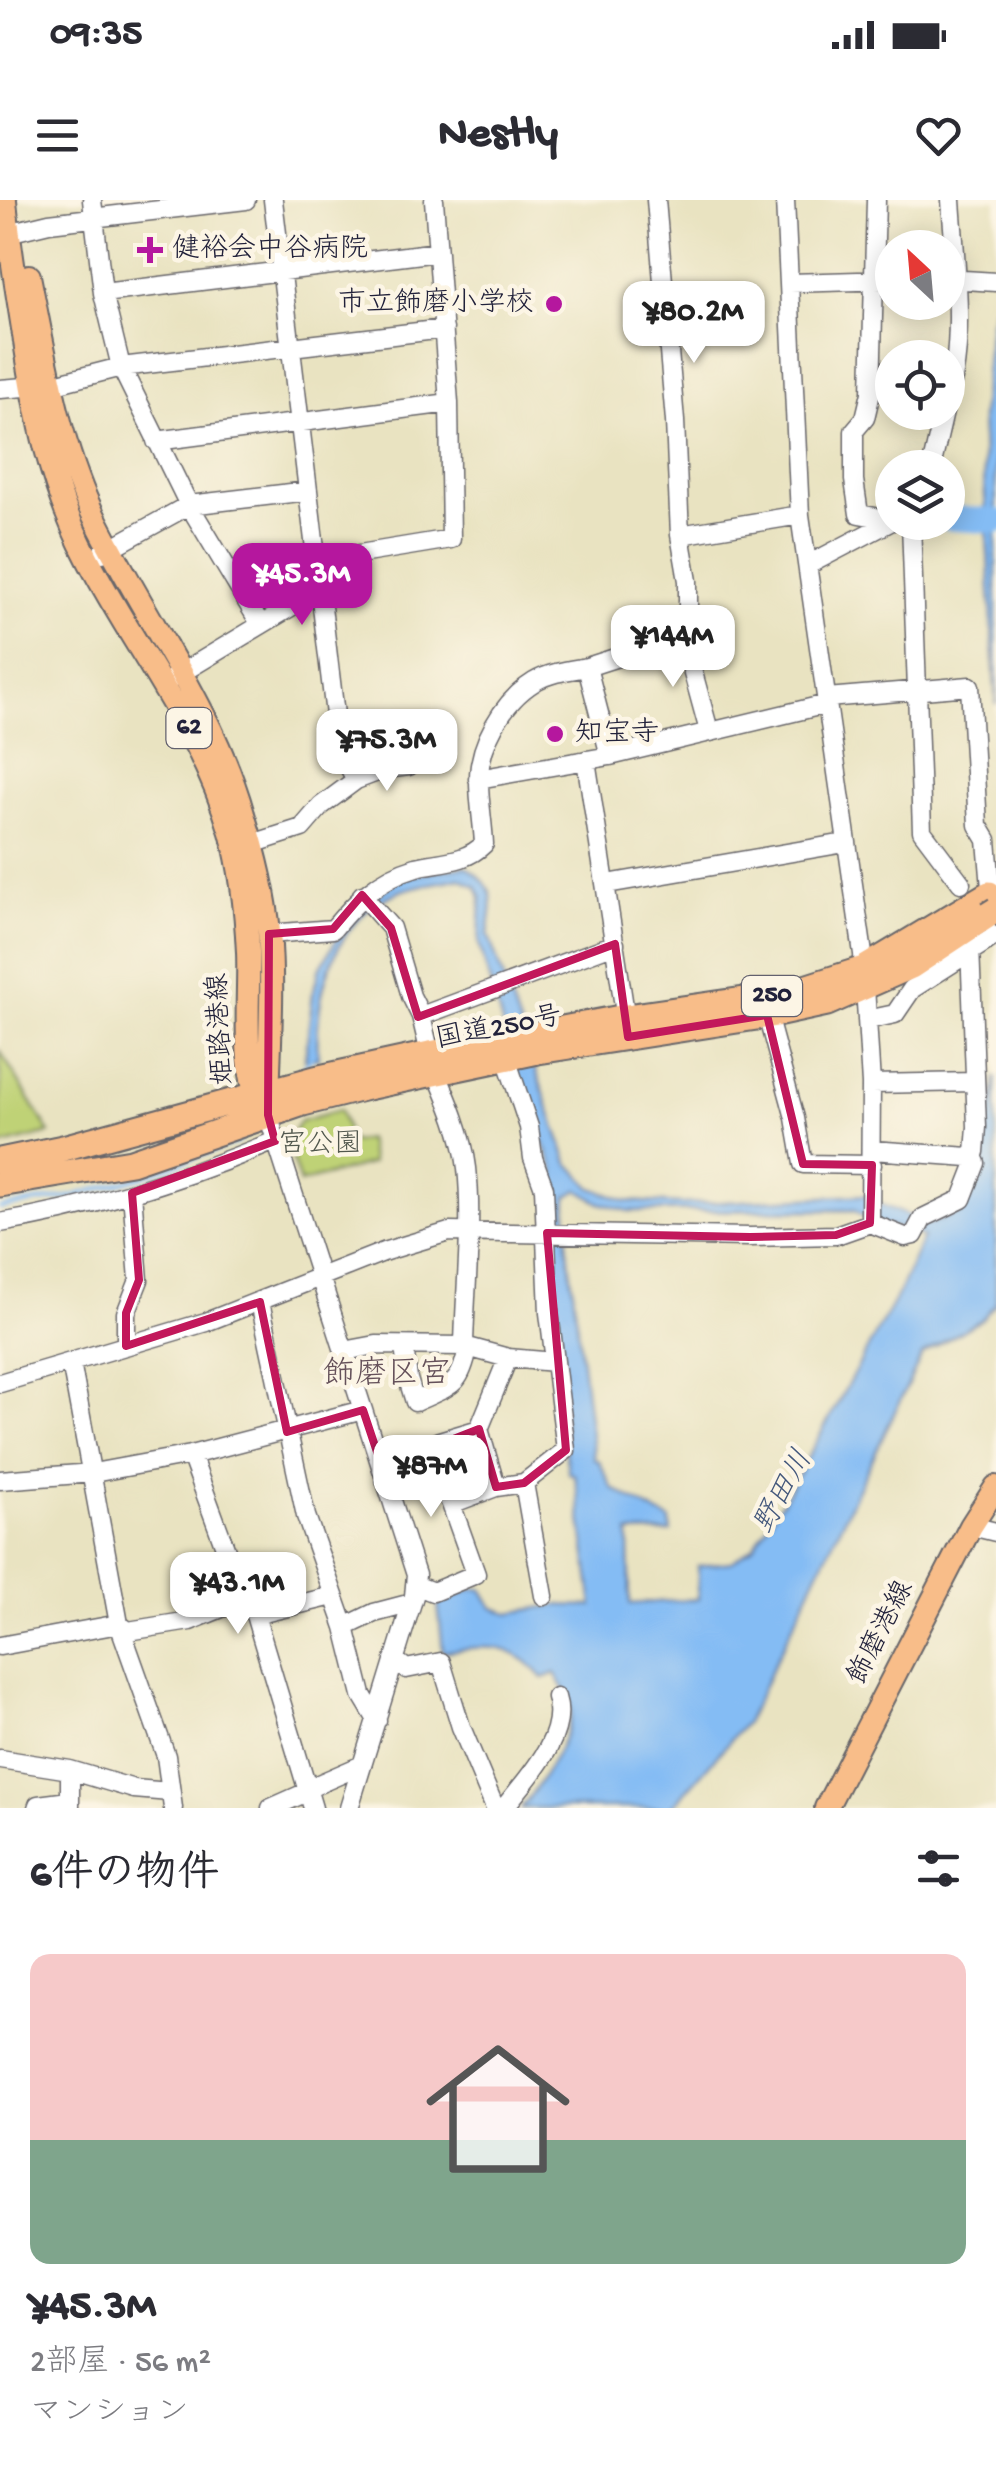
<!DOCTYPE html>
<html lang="ja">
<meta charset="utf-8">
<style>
:root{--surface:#fff;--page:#f2f2f3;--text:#2b2b33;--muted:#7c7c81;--accent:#b5179e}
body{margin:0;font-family:"Gochi Hand","Klee One",sans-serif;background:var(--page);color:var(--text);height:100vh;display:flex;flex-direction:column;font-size:38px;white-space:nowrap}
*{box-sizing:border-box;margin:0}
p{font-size:32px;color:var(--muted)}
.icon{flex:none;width:55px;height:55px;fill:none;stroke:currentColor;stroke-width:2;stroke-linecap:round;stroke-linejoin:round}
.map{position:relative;height:1608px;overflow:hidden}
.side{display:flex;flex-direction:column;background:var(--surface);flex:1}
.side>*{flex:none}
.needle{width:65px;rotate:334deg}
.fabs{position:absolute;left:875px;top:30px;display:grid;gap:20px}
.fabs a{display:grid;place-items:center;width:90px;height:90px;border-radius:50%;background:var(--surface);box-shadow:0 5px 25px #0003;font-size:50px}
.price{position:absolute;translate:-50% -85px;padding:0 22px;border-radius:20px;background:#fff;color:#222;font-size:32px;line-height:65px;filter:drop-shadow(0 2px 5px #0008)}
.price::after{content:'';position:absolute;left:50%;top:60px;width:30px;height:22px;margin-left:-15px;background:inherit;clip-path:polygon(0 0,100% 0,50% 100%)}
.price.selected{background:var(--accent);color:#fff}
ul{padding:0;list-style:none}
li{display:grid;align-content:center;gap:20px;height:530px;padding:0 30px}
li span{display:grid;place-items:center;height:310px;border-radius:20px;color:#555}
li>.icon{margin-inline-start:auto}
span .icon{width:180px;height:180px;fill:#fffc;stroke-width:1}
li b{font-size:42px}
h2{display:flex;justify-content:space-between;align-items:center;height:120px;padding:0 30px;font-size:42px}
.status{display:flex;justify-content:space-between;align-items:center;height:70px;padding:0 50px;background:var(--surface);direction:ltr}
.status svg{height:28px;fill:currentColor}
header{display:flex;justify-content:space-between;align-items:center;height:130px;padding:0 30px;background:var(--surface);font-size:45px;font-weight:700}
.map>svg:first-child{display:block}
.green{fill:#bfd276;stroke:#707a58;stroke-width:2.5}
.water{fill:#84bcf4;stroke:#536f98;stroke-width:2.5;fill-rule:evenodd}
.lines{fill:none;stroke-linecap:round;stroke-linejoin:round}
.stream{stroke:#84bcf4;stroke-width:4}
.river{stroke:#84bcf4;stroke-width:25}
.minor-casing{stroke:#68666a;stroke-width:21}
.major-casing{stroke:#68666a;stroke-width:26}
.highway-casing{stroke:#68666a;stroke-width:29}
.minor{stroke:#fff;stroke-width:18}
.major{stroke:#f8bd89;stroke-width:22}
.highway{stroke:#f8bd89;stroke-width:25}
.highway-bridge-casing{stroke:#68666a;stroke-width:29;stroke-linecap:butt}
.highway-bridge{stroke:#f8bd89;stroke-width:25}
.marked{fill:none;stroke:#c2185b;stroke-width:8;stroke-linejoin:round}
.poi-dot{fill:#b5179e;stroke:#fcf5e5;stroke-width:4}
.labels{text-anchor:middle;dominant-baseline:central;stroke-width:9;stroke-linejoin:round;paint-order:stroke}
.shield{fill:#fcf5e5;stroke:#63616e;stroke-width:2.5}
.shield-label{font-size:25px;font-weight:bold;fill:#22223b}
.poi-label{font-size:28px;fill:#22223b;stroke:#fcf5e5;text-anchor:start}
.street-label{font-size:28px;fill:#22223b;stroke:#fcf5e5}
.park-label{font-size:28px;fill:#51574d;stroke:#fcf5e5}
.water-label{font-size:30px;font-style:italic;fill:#44587c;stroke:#fcf5e5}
.quarter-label{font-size:32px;fill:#65515a;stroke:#fcf5e5}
</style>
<div class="status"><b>09:35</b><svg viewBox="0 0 49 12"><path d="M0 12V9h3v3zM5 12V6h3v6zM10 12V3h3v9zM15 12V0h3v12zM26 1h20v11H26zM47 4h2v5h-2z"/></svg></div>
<header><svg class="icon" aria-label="menu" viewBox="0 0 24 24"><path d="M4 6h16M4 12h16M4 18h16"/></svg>Nestly<svg class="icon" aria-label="heart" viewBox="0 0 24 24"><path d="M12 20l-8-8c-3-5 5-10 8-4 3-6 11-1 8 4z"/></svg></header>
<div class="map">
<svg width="996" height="1608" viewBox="0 0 996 1608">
<rect width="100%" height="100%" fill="#fcf5e5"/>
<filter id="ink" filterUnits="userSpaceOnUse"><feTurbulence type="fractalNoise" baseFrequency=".01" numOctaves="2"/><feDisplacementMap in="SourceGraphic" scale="20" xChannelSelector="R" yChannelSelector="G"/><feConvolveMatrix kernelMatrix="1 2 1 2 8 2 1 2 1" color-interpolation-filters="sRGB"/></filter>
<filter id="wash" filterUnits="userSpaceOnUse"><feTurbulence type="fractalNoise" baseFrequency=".0048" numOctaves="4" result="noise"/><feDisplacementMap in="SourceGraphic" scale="40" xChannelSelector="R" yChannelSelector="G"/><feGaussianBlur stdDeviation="2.25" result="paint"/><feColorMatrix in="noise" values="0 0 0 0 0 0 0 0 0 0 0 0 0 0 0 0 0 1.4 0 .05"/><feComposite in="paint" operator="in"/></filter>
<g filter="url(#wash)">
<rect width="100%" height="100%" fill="#e9e3c1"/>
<!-- green -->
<path class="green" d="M0,851L50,933L0,946Z
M340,910L351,942L367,939L372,963L300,983L287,943L300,921Z"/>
<!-- water -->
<path class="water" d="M996,104V505L981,218L990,123Z
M465,666C498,687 493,699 488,734L568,962L592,988L626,1001L681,1004L866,995L874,1002L929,1024L961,1012L979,981L996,877V1103L982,1119L922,1155L747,1521L671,1608H521C537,1588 573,1534 571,1509C571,1497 561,1484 555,1473L543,1478C511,1441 488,1445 443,1452L438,1404L472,1389H482L493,1408L509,1413L557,1405L593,1406L575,1275L569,1273L566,1258L553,1049L555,972L516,873L479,743L481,697L477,687L460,678C440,683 417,684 398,692C332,719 314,796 318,859H305L313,793L319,770L350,716L400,678ZM578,990L600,1003L628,1011L855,1010C872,1028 901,1025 923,1037L900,1090L797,1277L754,1347L731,1362L698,1366V1399L630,1404L629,1333L671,1332L670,1320L612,1288L599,1261L594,1259L567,1042V997Z"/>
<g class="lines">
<!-- stream -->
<path class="stream" d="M299,873L312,857
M0,1008L70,997L141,977L238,942L243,936"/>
<!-- river -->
<path class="river" d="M948,318L996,321"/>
</g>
</g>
<g filter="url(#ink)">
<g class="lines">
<defs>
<path id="minor" d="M92,0L103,93L121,167L189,305L261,425
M785,0L800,315L863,754L871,884L870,1023
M876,0L871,193L865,218L854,231V280L859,314L892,320
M20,30L49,23L246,0
M948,79L996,82
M790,83L892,80
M103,93L438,52
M0,189L51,185L121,167L444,129
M948,200C966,137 955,64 951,0
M156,241L449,203
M931,268L944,212
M911,322L922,631L961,683
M680,335L800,315
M102,353L189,305L308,291
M317,361L451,339L449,203L434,0
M808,365L892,321
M683,436L709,531
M173,478L319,390
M827,498L970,486L978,625L987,640L995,736L912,789L895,814L867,820
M610,556L587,467L683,436L688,430V381L680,335L675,221L656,0
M586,560L627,826
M478,579L610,556L827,504
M356,580L385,569L409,566
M252,644L302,628L321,606L356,580L339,548L273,0
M607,684L845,643
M362,695L391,728L411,796L421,816
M269,734L333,729C357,700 379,678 416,667C441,661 465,663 484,644C483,623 479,602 479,581C478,545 503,501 534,482C550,472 570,470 587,467
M767,815L795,918L803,964L872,965
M430,854L421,816L615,744
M436,872C449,902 463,935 467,968C473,1023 465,1090 464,1146
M871,884L975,882
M268,915L416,1375L414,1396L349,1608
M872,950L969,957L975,952L977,927L970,746
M0,1023C95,1008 186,978 275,941
M260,1102L306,1316L345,1427L362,1495L377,1520
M126,1146V1113L139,1080L132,993
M404,1146L408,1179L415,1202C451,1185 460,1188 468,1148
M344,1151L376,1145L464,1146L508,1158L555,1162
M71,1162L119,1424L166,1556L173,1608
M0,1183L206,1122L386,1051L449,1032L750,1037L836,1035L870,1023L905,1037L914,1035L923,1018L962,999L976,963L972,954
M479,1229L496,1287
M191,1255L244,1399L255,1415L313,1608
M382,1267L439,1241L479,1229L508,1158
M0,1280L93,1273L191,1255L363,1210
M524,1283L544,1396
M451,1304L496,1287L524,1283L566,1250L549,1113L544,988L533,958L529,927L506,858
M971,1326L996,1332
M415,1385L433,1392L476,1374L451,1304L425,1248
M255,1415L333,1396
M345,1427L374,1413L412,1403
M0,1446L119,1424L128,1431L190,1421L244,1399
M394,1459L406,1469L441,1462L461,1527L495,1608
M0,1559L70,1570L134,1589L170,1592
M70,1570V1608
M307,1589L362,1565
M37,1608L38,1605L69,1601
M271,1608L307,1592
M504,1608C526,1579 569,1537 556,1497"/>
<path id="major" d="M5,0C9,45 17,90 24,135C36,213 50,288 88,359C137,453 200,528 231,632C242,671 246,712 248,752C250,794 240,875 263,908
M29,76C45,154 57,237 91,310C140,412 212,505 243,614C255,652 265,692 269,732C274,789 269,849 268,906
M826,1608L971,1326L996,1287"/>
<path id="highway" d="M0,961L63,948L315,879L430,854L626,817L786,794L864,769L989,694
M0,984L131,962L303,903L367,887L538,851L776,814L827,803L911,766L988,715"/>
</defs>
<!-- minor casing -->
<use href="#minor" class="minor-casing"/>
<!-- major casing -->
<use href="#major" class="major-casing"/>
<!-- highway casing -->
<use href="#highway" class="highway-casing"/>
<!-- minor -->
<use href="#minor" class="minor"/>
<!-- major -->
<use href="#major" class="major"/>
<!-- highway -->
<use href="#highway" class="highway"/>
<defs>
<path id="highway-bridge" d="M988,715L996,710"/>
</defs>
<!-- highway-bridge casing -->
<use href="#highway-bridge" class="highway-bridge-casing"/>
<!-- highway-bridge -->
<use href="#highway-bridge" class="highway-bridge"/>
</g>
</g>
<!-- marked area -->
<path class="marked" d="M362,695L391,728L418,817L615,744L628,837L767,815L803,964L872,965L870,1023L836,1035L750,1037L547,1033L566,1250L524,1283L496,1287L479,1229L382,1267L363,1210L287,1232L260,1102L126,1146V1113L139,1080L132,993L275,941L268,915L269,734L333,729Z"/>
<!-- markers -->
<g class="poi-dot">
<path d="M145 35h10v10h10v10h-10v10h-10v-10h-10v-10h10z"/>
<circle cx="554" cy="104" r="10"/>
<circle cx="555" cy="534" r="10"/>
</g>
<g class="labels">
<!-- shield labels -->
<g class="shield">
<rect x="166.5" y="508" width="45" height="40" rx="8"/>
<rect x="742" y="776" width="60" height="40" rx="8"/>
</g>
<g class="shield-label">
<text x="189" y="528">62</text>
<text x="772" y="796">250</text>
</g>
<!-- poi labels -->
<g class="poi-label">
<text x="172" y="50">健裕会中谷病院</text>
<text x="534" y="104" text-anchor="end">市立飾磨小学校</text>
<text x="575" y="534">知宝寺</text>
</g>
<!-- street labels -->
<g class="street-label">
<text transform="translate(222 829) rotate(-93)">姫路港線</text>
<text transform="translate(499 829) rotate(-11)">国道250号</text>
<text transform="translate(882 1433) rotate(-63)">飾磨港線</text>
</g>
<!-- park labels -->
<g class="park-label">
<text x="320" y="945">宮公園</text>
</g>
<!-- water labels -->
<g class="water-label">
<text transform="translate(785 1293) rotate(-61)">野田川</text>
</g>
<!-- quarter labels -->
<g class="quarter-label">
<text x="387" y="1176">飾磨区宮</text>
</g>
</g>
</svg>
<div class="fabs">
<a><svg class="needle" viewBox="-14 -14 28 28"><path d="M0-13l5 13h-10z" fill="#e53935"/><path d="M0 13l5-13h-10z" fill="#7c7c81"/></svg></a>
<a><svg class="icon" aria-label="locate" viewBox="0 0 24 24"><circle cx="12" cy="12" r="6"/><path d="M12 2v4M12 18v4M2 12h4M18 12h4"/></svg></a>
<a><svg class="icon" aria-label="layers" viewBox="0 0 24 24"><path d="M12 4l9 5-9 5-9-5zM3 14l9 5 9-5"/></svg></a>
</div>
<b class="price" style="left:694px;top:166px">¥80.2M</b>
<b class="price selected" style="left:302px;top:428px">¥45.3M</b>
<b class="price" style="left:673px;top:490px">¥144M</b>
<b class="price" style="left:387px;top:594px">¥75.3M</b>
<b class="price" style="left:431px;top:1320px">¥87M</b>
<b class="price" style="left:238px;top:1437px">¥43.1M</b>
</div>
<section class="side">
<h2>6件の物件<svg class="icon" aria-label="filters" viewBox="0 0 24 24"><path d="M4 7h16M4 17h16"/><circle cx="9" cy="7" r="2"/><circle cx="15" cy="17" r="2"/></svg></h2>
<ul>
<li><span style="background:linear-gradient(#f6c9c9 60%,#7fa58c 0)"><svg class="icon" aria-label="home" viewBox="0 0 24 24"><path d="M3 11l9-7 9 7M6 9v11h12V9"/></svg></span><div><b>¥45.3M</b><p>2部屋 · 56 m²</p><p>マンション</p></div></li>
</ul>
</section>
